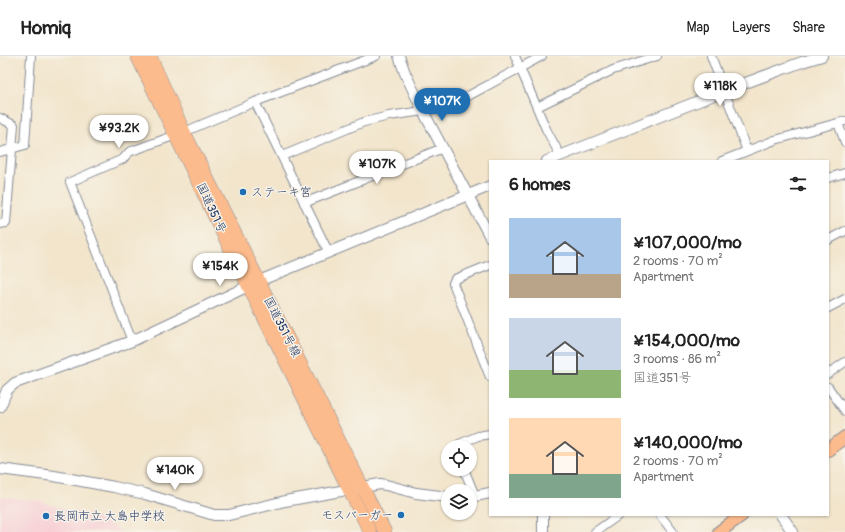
<!DOCTYPE html>
<meta charset="utf-8">
<style>
:root{--surface:#fff;--page:#f6f6f6;--text:#222;--muted:#767676;--line:#e0e0e0;--accent:#1f6fb2}
body{margin:0;font-family:Pangolin,"Klee One",sans-serif;background:var(--page);color:var(--text);height:100vh;display:flex;flex-direction:column;font-size:15px;white-space:nowrap}
*{box-sizing:border-box;margin:0}
p{font-size:13px;color:var(--muted)}
.icon{flex:none;width:22px;height:22px;fill:none;stroke:currentColor;stroke-width:2;stroke-linecap:round;stroke-linejoin:round}
.map{position:relative;flex:1;overflow:hidden}
.drawer{position:absolute;left:489px;top:104px;width:340px;height:356px;display:flex;flex-direction:column;background:var(--surface);border-radius:0px;box-shadow:0 1px 3px #0004}
.drawer>*{flex:none}
.tools{position:absolute;left:441px;top:384px;display:grid;gap:8px}
.tools a{display:grid;place-items:center;width:36px;height:36px;border-radius:50%;background:var(--surface);box-shadow:0 1px 3px #0004;font-size:20px}
.price{position:absolute;translate:-50% -34px;padding:0 9px;border-radius:14px;background:#fff;color:#222;font-size:13px;line-height:26px;filter:drop-shadow(0 1px 2px #0008)}
.price::after{content:'';position:absolute;left:50%;top:24px;width:12px;height:9px;margin-left:-6px;background:inherit;clip-path:polygon(0 0,100% 0,50% 100%)}
.price.selected{background:var(--accent);color:#fff}
ul{padding:0;list-style:none}
li{display:flex;align-items:center;gap:12px;height:100px;padding:0 20px}
li span{display:grid;place-items:center;flex:none;width:112px;height:80px;border-radius:0px;color:#555}
li>.icon{margin-inline-start:auto}
span .icon{width:48px;height:48px;fill:#fffc;stroke-width:1}
li b{font-size:17px}
h2{display:flex;justify-content:space-between;align-items:center;height:48px;padding:0 20px;font-size:17px}
header{display:flex;align-items:center;gap:24px;box-sizing:border-box;height:56px;padding:0 20px;background:var(--surface);border-bottom:1px solid var(--line)}
header strong{font-size:19px}
nav{display:flex;gap:22px;margin-inline-start:auto;font-size:14px}
.map>svg:first-child{display:block}
.built{fill:#f7cfd5}
.lines{fill:none;stroke-linecap:round;stroke-linejoin:round}
.minor-casing{stroke:#868a95;stroke-width:10}
.tertiary-casing{stroke:#868a95;stroke-width:12}
.primary-casing{stroke:#868a95;stroke-width:14}
.trunk-casing{stroke:#868a95;stroke-width:14}
.minor{stroke:#fff;stroke-width:8}
.tertiary{stroke:#fff;stroke-width:10}
.primary{stroke:#fbbb8d;stroke-width:12}
.trunk{stroke:#fbbb8d;stroke-width:13}
.poi-dot{fill:#1f6fb2;stroke:#f7f3e8;stroke-width:1.5}
.labels{text-anchor:middle;dominant-baseline:central;stroke-width:3;stroke-linejoin:round;paint-order:stroke}
.poi-label{font-size:12px;fill:#1b2f5e;stroke:#f7f3e8;text-anchor:start}
.street-label{font-size:12px;fill:#1b2f5e;stroke:#f7f3e8}
</style>
<header>
<strong>Homiq</strong>
<nav><a>Map</a><a>Layers</a><a>Share</a></nav>
</header>
<div class="map">
<svg width="845" height="476" viewBox="0 0 845 476">
<rect width="100%" height="100%" fill="#f7f3e8"/>
<filter id="ink" filterUnits="userSpaceOnUse"><feTurbulence type="fractalNoise" baseFrequency=".025" numOctaves="2"/><feDisplacementMap in="SourceGraphic" scale="8" xChannelSelector="R" yChannelSelector="G"/><feConvolveMatrix kernelMatrix="1 2 1 2 8 2 1 2 1" color-interpolation-filters="sRGB"/></filter>
<filter id="wash" filterUnits="userSpaceOnUse"><feTurbulence type="fractalNoise" baseFrequency=".012" numOctaves="4" result="noise"/><feDisplacementMap in="SourceGraphic" scale="16" xChannelSelector="R" yChannelSelector="G"/><feGaussianBlur stdDeviation="0.9" result="paint"/><feColorMatrix in="noise" values="0 0 0 0 0 0 0 0 0 0 0 0 0 0 0 0 0 1.4 0 .05"/><feComposite in="paint" operator="in"/></filter>
<g filter="url(#wash)">
<rect width="100%" height="100%" fill="#f2e5cc"/>
<!-- built -->
<path class="built" d="M0,441L40,445L70,455L84,457L99,463L123,476H0Z"/>
</g>
<g filter="url(#ink)">
<g class="lines">
<defs>
<path id="minor" d="M515,0L546,73L560,99
M711,0L747,95
M255,46L329,197
M537,51L613,14L657,0
M0,62L14,69L6,167L0,168
M838,67L845,86
M184,76L255,46L376,0
M0,96L25,89L31,0
M282,100L364,66L389,60L423,55L445,50L468,40L542,0
M722,105L775,84L845,65
M828,122L845,117
M304,147L443,92
M828,184L845,175
M490,209L455,223L453,227L490,321
M828,252L845,243
M132,285L70,126L123,103L129,96L176,79
M828,318L845,306
M828,331L845,355
M458,391L459,388L478,380L490,378
M464,413L475,440
M660,459L673,476
M595,476L619,459"/>
<path id="tertiary" d="M399,0L405,17L423,55L490,181
M547,105L724,35L802,6L822,0
M0,351L7,334L15,327L132,285L259,225L490,130
M0,413L54,420L114,431L145,438L214,459H229L285,445L380,428L386,429L416,437L448,441
M470,441L490,437
M543,459V476
M781,459L793,476"/>
<path id="primary" d="M828,394L845,381
M719,476L742,459"/>
<path id="trunk" d="M137,0L241,215L370,476
M150,0L184,76L385,476"/>
</defs>
<!-- minor casing -->
<use href="#minor" class="minor-casing"/>
<!-- tertiary casing -->
<use href="#tertiary" class="tertiary-casing"/>
<!-- primary casing -->
<use href="#primary" class="primary-casing"/>
<!-- trunk casing -->
<use href="#trunk" class="trunk-casing"/>
<!-- minor -->
<use href="#minor" class="minor"/>
<!-- tertiary -->
<use href="#tertiary" class="tertiary"/>
<!-- primary -->
<use href="#primary" class="primary"/>
<!-- trunk -->
<use href="#trunk" class="trunk"/>
</g>
</g>
<!-- markers -->
<g class="poi-dot">
<circle cx="243" cy="136" r="4"/>
<circle cx="401" cy="459" r="4"/>
<circle cx="46" cy="460" r="4"/>
</g>
<g class="labels">
<!-- poi labels -->
<g class="poi-label">
<text x="251" y="136">ステーキ宮</text>
<text x="393" y="459" text-anchor="end">モスバーガー</text>
<text x="54" y="460">長岡市立 大島中学校</text>
</g>
<!-- street labels -->
<g class="street-label">
<text transform="translate(211 152) rotate(65)">国道351号</text>
<text transform="translate(282 271) rotate(63)">国道351号線</text>
</g>
</g>
</svg>
<div class="tools">
<a><svg class="icon" aria-label="locate" viewBox="0 0 24 24"><circle cx="12" cy="12" r="6"/><path d="M12 2v4M12 18v4M2 12h4M18 12h4"/></svg></a>
<a><svg class="icon" aria-label="layers" viewBox="0 0 24 24"><path d="M12 4l9 5-9 5-9-5zM3 14l9 5 9-5"/></svg></a>
</div>
<b class="price" style="left:720px;top:51px">¥118K</b>
<b class="price selected" style="left:442px;top:66px">¥107K</b>
<b class="price" style="left:119px;top:93px">¥93.2K</b>
<b class="price" style="left:377px;top:129px">¥107K</b>
<b class="price" style="left:220px;top:231px">¥154K</b>
<b class="price" style="left:175px;top:435px">¥140K</b>
<section class="drawer">
<h2>6 homes<svg class="icon" aria-label="filters" viewBox="0 0 24 24"><path d="M4 7h16M4 17h16"/><circle cx="9" cy="7" r="2"/><circle cx="15" cy="17" r="2"/></svg></h2>
<ul>
<li><span style="background:linear-gradient(#a9c7e8 70%,#b9a48a 0)"><svg class="icon" aria-label="home" viewBox="0 0 24 24"><path d="M3 11l9-7 9 7M6 9v11h12V9"/></svg></span><div><b>¥107,000/mo</b><p>2 rooms · 70 m²</p><p>Apartment</p></div></li>
<li><span style="background:linear-gradient(#c9d6e8 65%,#8fb573 0)"><svg class="icon" aria-label="home" viewBox="0 0 24 24"><path d="M3 11l9-7 9 7M6 9v11h12V9"/></svg></span><div><b>¥154,000/mo</b><p>3 rooms · 86 m²</p><p>国道351号</p></div></li>
<li><span style="background:linear-gradient(#ffd9b3 70%,#7fa58c 0)"><svg class="icon" aria-label="home" viewBox="0 0 24 24"><path d="M3 11l9-7 9 7M6 9v11h12V9"/></svg></span><div><b>¥140,000/mo</b><p>2 rooms · 70 m²</p><p>Apartment</p></div></li>
</ul>
</section>
</div>
